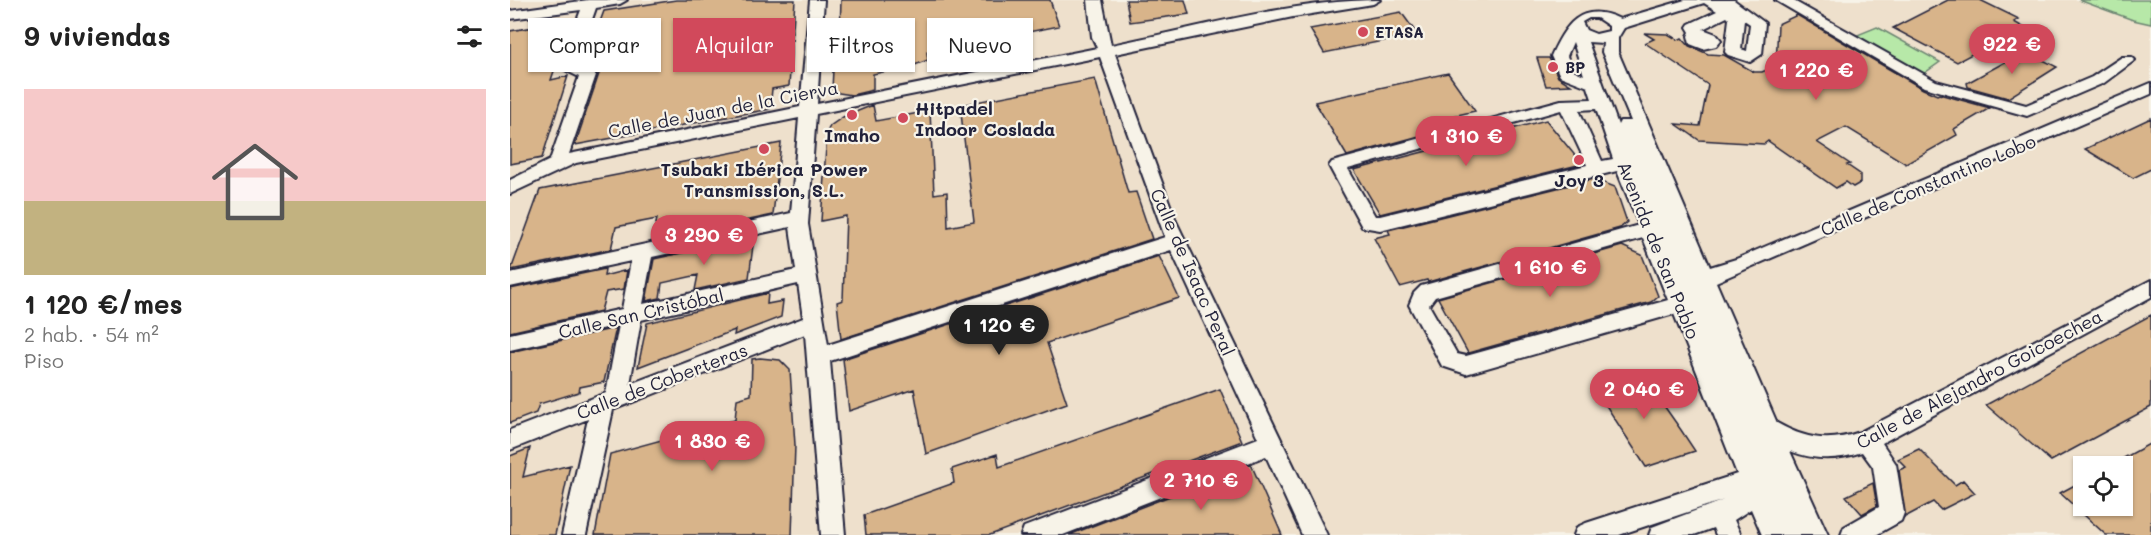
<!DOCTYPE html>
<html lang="es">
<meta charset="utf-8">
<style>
:root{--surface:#fff;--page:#f6f6f6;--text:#222;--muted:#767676;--accent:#d1495b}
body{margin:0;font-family:Mali,sans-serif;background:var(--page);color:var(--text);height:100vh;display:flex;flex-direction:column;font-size:22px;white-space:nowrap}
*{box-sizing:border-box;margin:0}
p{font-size:20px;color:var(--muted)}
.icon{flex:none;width:33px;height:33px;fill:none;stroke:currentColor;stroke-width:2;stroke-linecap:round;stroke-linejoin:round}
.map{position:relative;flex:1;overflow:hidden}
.side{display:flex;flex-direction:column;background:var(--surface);width:510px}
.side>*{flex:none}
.guide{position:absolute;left:18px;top:18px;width:570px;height:54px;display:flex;gap:12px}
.buttons{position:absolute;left:1563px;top:456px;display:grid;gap:12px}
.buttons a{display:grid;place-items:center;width:60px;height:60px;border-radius:0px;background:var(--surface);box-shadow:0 2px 4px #0004;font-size:30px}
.price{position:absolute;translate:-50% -51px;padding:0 14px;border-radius:21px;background:var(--accent);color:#fff;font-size:20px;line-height:39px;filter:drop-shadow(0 2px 3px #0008)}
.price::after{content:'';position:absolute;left:50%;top:36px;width:18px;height:14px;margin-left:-9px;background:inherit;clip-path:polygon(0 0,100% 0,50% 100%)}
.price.current{background:#222;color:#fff}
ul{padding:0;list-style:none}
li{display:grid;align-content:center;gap:12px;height:318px;padding:0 24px}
li span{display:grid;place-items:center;height:186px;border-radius:0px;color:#555}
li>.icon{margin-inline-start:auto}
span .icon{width:108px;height:108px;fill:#fffc;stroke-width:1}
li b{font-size:26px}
h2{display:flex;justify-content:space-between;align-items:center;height:72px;padding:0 24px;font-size:26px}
.chip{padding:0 21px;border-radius:0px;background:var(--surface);box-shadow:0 2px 4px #0004;font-size:21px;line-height:54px}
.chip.current{background:var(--accent);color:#fff}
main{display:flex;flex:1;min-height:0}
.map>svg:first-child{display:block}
.built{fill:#eee0cc;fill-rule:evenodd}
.green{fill:#b7e8a8;stroke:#6c8572;stroke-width:1.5}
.building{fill:#d8b48a;stroke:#22223b;stroke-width:1.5}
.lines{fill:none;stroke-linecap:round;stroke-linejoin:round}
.minor-casing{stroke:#22223b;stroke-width:4}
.minor{fill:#f7f3e8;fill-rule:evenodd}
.poi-dot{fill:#d1495b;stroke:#f7f3e8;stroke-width:2}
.labels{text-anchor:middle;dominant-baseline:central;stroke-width:4.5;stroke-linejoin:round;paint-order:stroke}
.far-poi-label{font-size:15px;font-weight:bold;fill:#22223b;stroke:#f7f3e8;text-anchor:start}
.poi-label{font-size:18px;font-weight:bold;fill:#22223b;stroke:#f7f3e8}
.street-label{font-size:18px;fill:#22223b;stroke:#f7f3e8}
</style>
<main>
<section class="side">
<h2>9 viviendas<svg class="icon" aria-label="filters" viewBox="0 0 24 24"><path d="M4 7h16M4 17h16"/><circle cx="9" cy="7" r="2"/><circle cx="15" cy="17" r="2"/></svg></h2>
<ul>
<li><span style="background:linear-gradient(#f6c9c9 60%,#c2b280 0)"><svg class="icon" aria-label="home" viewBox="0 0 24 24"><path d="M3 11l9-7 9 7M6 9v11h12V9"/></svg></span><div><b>1 120 €/mes</b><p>2 hab. · 54 m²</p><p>Piso</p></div></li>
</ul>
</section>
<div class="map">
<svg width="1641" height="535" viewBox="0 0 1641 535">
<rect width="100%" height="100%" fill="#f7f3e8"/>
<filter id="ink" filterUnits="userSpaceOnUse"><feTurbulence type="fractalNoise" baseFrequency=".0167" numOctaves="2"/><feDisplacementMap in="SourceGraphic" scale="12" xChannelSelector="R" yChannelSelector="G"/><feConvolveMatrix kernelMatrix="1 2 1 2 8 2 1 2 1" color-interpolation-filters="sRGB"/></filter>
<g filter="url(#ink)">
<!-- built -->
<path class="built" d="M0,0H1569L1623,20L1641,24V535H0ZM1574,466H1612V506H1574Z"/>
<!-- green -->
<path class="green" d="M1569,0H1641V24L1623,20Z
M1367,27L1430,62L1413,74L1345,36Z"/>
<!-- building -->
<path class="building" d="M166,0H285L279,86L262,89L260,109L65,145L93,62L74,65L94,11Z
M331,0H540L549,26L417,52L418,60L402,66L363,74V90L342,95L329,93L322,89L325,32L330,31Z
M616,0H675L679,14L620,22Z
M1438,0H1470L1509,19L1504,22L1513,27L1447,62L1383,28Z
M891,12L907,34L814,53L800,29Z
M1287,15L1413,89L1427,95L1429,94L1480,108L1444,129L1447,135L1396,164L1336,127L1307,142L1340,164L1337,165L1350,174V183L1343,187L1336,182L1326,188L1258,141L1254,144L1189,140L1166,124L1190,126L1198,85L1135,43L1144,39L1134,33L1158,34L1168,40L1172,38L1179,46L1198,54L1214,55L1244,72H1252L1266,66L1268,24Z
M61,21L41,80L58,76L32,158L0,164V31Z
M1515,51L1547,67L1498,98L1458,87L1457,83Z
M1027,58H1039L1048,77L1061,85L1036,86Z
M938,73L965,111L943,116L949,125L837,156L805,102Z
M585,79L618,193L626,192L642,239L331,339L327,302L333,300L336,216L311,221L317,132L320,126L333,117L363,105L366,121L420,111L424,194L437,192L438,227L464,222L450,105Z
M1641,118V169L1623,178L1575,149Z
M1036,120L1072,164L870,214L844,170Z
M271,143L263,215L142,240L147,219L106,227L101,249L1,270L30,190Z
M1084,179L1105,187L1117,222L1110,228L918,282L917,280L890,287L864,238L880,234L878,230Z
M244,237L239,278L185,290L188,275L152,283L150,298L136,301L144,259Z
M1112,246L1132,255L1148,296L1141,302L958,353L928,298Z
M649,256L669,298L537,343L557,403L416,454L404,389L339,411L333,359Z
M95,269L94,276L117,270L114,289L96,292L91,311L0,332V289Z
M258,293L257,304L273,301L271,317L224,335L225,330L128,367L137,323Z
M1641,315V407L1541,461L1476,405Z
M106,328L94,382L70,387L69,392L29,404L26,413L0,423V352Z
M250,358L270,360L280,370L285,445L282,535H85L100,454L225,420L227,399L241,395L242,359Z
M1131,373L1171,430L1185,451L1136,467L1084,387Z
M710,389L732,441L480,535H356L354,515L444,483L442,469L487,454L489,467Z
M1641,443V535H1596L1550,493L1574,480V506H1612V459Z
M20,448L13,477L60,465L45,535H0V456Z
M1409,449L1445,485L1453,480L1465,493L1431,510L1423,502L1395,517L1389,470L1396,467L1388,459Z
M741,464L772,535H559L699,481Z
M1363,483L1367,506L1352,514L1336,496Z"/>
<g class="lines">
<defs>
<path id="minor" d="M78,0H117L110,4L86,8L66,65L86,75L59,154L290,107L300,0H314L307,104L587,48L582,37L578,0H592L601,45C687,28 783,0 870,0L863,4L783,17L605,54L666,221L817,535H792L756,456L553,535H511L514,527L748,438L661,250L320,361L335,535H311L295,334L103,410L76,535H52L78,419L0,450V430L96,393L109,325L0,350V334L112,309L121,261L0,287V273L281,213L289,118L66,163L0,194V180L40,160L69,77L49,67L71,10L0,19V11ZM590,57L655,237L318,345L298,224L306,114ZM280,227L286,270L133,304L142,257ZM288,284L293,318L120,384L131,320Z
M1175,0H1224L1255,23L1252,54L1240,62L1218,55L1215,52L1219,19L1217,17L1193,29L1206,34L1211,40L1206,46L1193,49L1180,44L1178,36L1180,32L1177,27L1179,24L1207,11L1194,3L1114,28L1108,38V52L1200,267L1226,259L1641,83V94L1206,282L1267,423C1295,439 1319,443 1350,432L1641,280V297L1372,443L1386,464L1394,513L1391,521L1366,535H1331L1334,527L1369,507L1363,467L1352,452C1327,460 1306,461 1280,451L1318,535H1252L1241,509L1224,520L1231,535H1206L1203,528L1184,535H1139L1142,527L1214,500L1109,535H1064L1067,527L1076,523L1227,474L1164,314L956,374L932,366L899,305L904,293L911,286L1129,225L1107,171L870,230L852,227L819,166L822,162L1051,100L1082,99L1078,87L1050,76L1041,56C1055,26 1070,0 1110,19ZM1079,18H1087L1099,26V31L1086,34L1076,30L1072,22ZM1234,20L1240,24L1237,51L1231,49ZM1063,42L1074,75L1063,70L1057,56ZM1078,42L1093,43L1092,52L1121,121H1110L1108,125ZM1086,109L1103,159L1092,161L1069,110ZM1051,110L1077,165L870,216H865L838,169ZM1133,238L1158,300L956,356L947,354L919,305L925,297Z
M1265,0H1282L1426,81L1516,105L1582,77L1612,57H1622L1625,60L1594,83L1517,116L1414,87Z"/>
</defs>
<!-- minor casing -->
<use href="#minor" class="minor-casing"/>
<!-- minor -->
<use href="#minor" class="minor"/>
</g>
</g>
<!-- markers -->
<g class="poi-dot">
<circle cx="853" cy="32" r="6"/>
<circle cx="1043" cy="67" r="6"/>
<circle cx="342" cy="115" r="6"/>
<circle cx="393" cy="118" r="6"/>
<circle cx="254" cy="149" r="6"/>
<circle cx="1069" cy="160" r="6"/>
</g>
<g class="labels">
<!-- far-poi labels -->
<g class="far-poi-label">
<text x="865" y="32">ETASA</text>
<text x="1055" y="67">BP</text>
</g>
<!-- poi labels -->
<g class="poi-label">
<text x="405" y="108" text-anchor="start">Hitpadel<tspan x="405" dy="21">Indoor Coslada</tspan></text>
<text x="342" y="135">Imaho</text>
<text x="254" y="169">Tsubaki Ibérica Power<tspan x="254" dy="21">Transmission, S.L.</tspan></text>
<text x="1069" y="180">Joy 3</text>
</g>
<!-- street labels -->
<g class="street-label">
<text transform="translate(213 109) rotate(-11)">Calle de Juan de la Cierva</text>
<text transform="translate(1418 185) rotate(-23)">Calle de Constantino Lobo</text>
<text transform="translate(1149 250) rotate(68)">Avenida de San Pablo</text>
<text transform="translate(683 272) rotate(66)">Calle de Isaac Peral</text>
<text transform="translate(131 313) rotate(-13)">Calle San Cristóbal</text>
<text transform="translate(1469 379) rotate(-28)">Calle de Alejandro Goicoechea</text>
<text transform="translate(152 381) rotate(-21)">Calle de Coberteras</text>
</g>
</g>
</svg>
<div class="buttons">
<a><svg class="icon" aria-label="locate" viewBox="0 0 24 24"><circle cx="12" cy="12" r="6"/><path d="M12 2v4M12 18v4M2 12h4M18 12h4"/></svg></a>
</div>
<b class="price" style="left:1502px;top:75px">922 €</b>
<b class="price" style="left:1306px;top:101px">1 220 €</b>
<b class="price" style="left:956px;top:167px">1 310 €</b>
<b class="price" style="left:194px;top:266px">3 290 €</b>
<b class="price" style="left:1040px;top:298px">1 610 €</b>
<b class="price current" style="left:489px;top:356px">1 120 €</b>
<b class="price" style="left:1134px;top:420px">2 040 €</b>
<b class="price" style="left:202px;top:472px">1 830 €</b>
<b class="price" style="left:691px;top:511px">2 710 €</b>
<div class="guide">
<a class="chip">Comprar</a>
<a class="chip current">Alquilar</a>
<a class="chip">Filtros</a>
<a class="chip">Nuevo</a>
</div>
</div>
</main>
